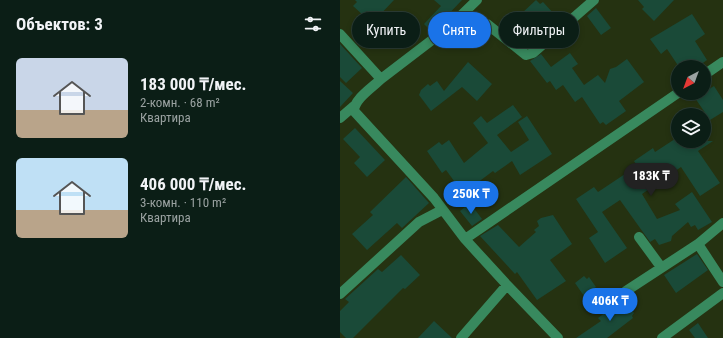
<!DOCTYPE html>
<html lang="ru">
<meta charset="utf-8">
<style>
:root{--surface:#0b1e16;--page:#192b23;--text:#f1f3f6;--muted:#9aa2a1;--line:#2b3c35;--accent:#1a73e8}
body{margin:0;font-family:"Roboto Condensed",sans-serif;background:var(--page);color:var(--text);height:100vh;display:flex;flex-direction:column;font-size:15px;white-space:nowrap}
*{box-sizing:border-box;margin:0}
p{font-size:13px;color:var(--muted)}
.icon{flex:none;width:22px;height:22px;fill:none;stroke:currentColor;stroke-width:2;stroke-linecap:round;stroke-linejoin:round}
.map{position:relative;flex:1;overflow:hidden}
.details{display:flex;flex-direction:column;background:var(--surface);width:340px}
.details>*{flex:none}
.top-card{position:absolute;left:12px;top:12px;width:311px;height:36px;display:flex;gap:8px}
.needle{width:26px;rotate:221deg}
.tools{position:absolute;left:331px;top:60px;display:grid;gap:8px}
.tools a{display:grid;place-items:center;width:40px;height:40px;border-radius:50%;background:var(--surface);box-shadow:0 2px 6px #0003,0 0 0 1px var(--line);font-size:20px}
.price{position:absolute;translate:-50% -34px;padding:0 9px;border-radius:14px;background:var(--accent);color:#fff;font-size:13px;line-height:26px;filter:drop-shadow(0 1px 2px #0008)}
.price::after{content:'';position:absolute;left:50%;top:24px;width:12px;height:9px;margin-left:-6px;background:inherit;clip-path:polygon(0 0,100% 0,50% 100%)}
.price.on{background:#222;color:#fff}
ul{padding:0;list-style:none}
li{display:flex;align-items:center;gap:12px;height:100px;padding:0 16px}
li span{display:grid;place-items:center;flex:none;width:112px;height:80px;border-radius:6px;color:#555}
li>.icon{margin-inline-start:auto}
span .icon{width:48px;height:48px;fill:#fffc;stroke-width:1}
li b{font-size:17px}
h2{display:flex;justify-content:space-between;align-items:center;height:48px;padding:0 16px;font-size:17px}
.pill{padding:0 14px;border-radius:18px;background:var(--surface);box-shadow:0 2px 6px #0003,0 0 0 1px var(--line);font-size:14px;line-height:36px}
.pill.on{background:var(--accent);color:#fff}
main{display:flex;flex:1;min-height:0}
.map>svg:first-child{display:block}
.green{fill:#253211;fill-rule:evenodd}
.building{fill:#1a4a38}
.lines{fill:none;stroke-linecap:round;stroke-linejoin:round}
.minor{stroke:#38895e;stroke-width:10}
</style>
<main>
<section class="details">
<h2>Объектов: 3<svg class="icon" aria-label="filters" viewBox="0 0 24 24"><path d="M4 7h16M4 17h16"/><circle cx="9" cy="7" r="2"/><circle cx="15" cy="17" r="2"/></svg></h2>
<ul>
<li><span style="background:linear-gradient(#c9d6e8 65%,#b9a48a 0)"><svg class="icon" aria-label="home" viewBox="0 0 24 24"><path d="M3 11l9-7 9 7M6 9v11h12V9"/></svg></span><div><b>183 000 ₸/мес.</b><p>2-комн. · 68 m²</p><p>Квартира</p></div></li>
<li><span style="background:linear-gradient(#bfe0f5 65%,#b9a48a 0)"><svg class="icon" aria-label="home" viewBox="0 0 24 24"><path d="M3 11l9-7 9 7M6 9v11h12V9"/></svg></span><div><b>406 000 ₸/мес.</b><p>3-комн. · 110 m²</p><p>Квартира</p></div></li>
</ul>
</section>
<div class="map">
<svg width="383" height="338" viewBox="0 0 383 338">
<rect width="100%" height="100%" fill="#0f281e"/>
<!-- green -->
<path class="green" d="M0,0H383V338H0ZM338,67H364V93H338ZM338,115H364V141H338Z"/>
<!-- building -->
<path class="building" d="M15,0H54L36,19L27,11L23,15L13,6L17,2Z
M94,0H122L102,21L104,23L92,32L84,24L101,6Z
M196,0L200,4L203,2L215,15L193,34L187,27L190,24L181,14Z
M298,0H334L314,21L302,9L304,7Z
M256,8L271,28L261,35L247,16Z
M352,14L365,34L355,41L367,60L357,67H339L327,49L321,54L310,39Z
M0,44L22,68L6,83L0,77Z
M230,53L238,64L232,68L244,85L258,75L265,83L270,69L276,67L287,59L304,82L279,101L286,111L266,125L263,122L260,124L242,97L235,102L223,85L216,90L210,81L207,83L190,61L201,54L211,67Z
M128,62L152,84L137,101L122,87L91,111L79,95L81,90L88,84L90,86L97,81L104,91Z
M0,81L13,93L0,107Z
M374,86L383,100V112L370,120L355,98Z
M173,105L182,117L157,135L171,152L189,140L178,122L187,116L212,154L180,175L172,161L155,173L153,171L137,183L139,186L125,196L106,170L102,173L87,151L99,142L102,145L109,140L124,163L148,143L133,123L141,116L147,123Z
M15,128L45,160L27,177L14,163L20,157L3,139Z
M338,137V141H373L358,151L380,183L360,196L341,167L302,194L317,219L340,210L335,204L352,192L372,222L358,230L355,225L351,227L348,222L332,236L331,241L319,245L315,239L310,242L280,200L262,212L287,248L265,263L249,238L258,232L236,199L254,187L258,192L297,166L294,161L313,148L315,152Z
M66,177L89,203L62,228L57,223L27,250L12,234L33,215L30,212Z
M130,203L142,219L132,226L120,211Z
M213,215L232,244L210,260L226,281L197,300L177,272L175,274L140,236L158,225L179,247L196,232L194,230L199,226L197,221L201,218Z
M357,254L368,270L336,293L324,275Z
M61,255L80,275L65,289L63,288L13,338H6L0,332V311L9,302L5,299L38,269L42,272Z
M244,276L247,279L249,277L256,287L244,296L235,283Z
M283,299L294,313L292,316L293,318L267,338H236L261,321L258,318Z
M94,321L112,338H78Z
M358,323L368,338H355L349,330Z"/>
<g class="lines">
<!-- minor -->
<path class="minor" d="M124,14L147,24L186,55L193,53L254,0
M0,34L41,79C33,87 14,99 14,111L94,198L125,239L167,285L218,338
M364,75L383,62
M41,79L109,27L137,0
M0,118L14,106
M299,237L321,267
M125,239L338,93
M358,244L383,223
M286,291L358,244L383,282
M0,294L79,222L102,210
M121,338L167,285
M322,338L383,293"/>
</g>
</svg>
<div class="tools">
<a><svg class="needle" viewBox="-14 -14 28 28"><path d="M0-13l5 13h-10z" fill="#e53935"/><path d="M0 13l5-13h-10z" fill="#9aa2a1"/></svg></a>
<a><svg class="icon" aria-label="layers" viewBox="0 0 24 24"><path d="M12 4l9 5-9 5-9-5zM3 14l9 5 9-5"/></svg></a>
</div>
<b class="price on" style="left:311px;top:197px">183K ₸</b>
<b class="price" style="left:131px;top:215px">250K ₸</b>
<b class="price" style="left:270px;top:322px">406K ₸</b>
<div class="top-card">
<a class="pill">Купить</a>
<a class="pill on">Снять</a>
<a class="pill">Фильтры</a>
</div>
</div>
</main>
